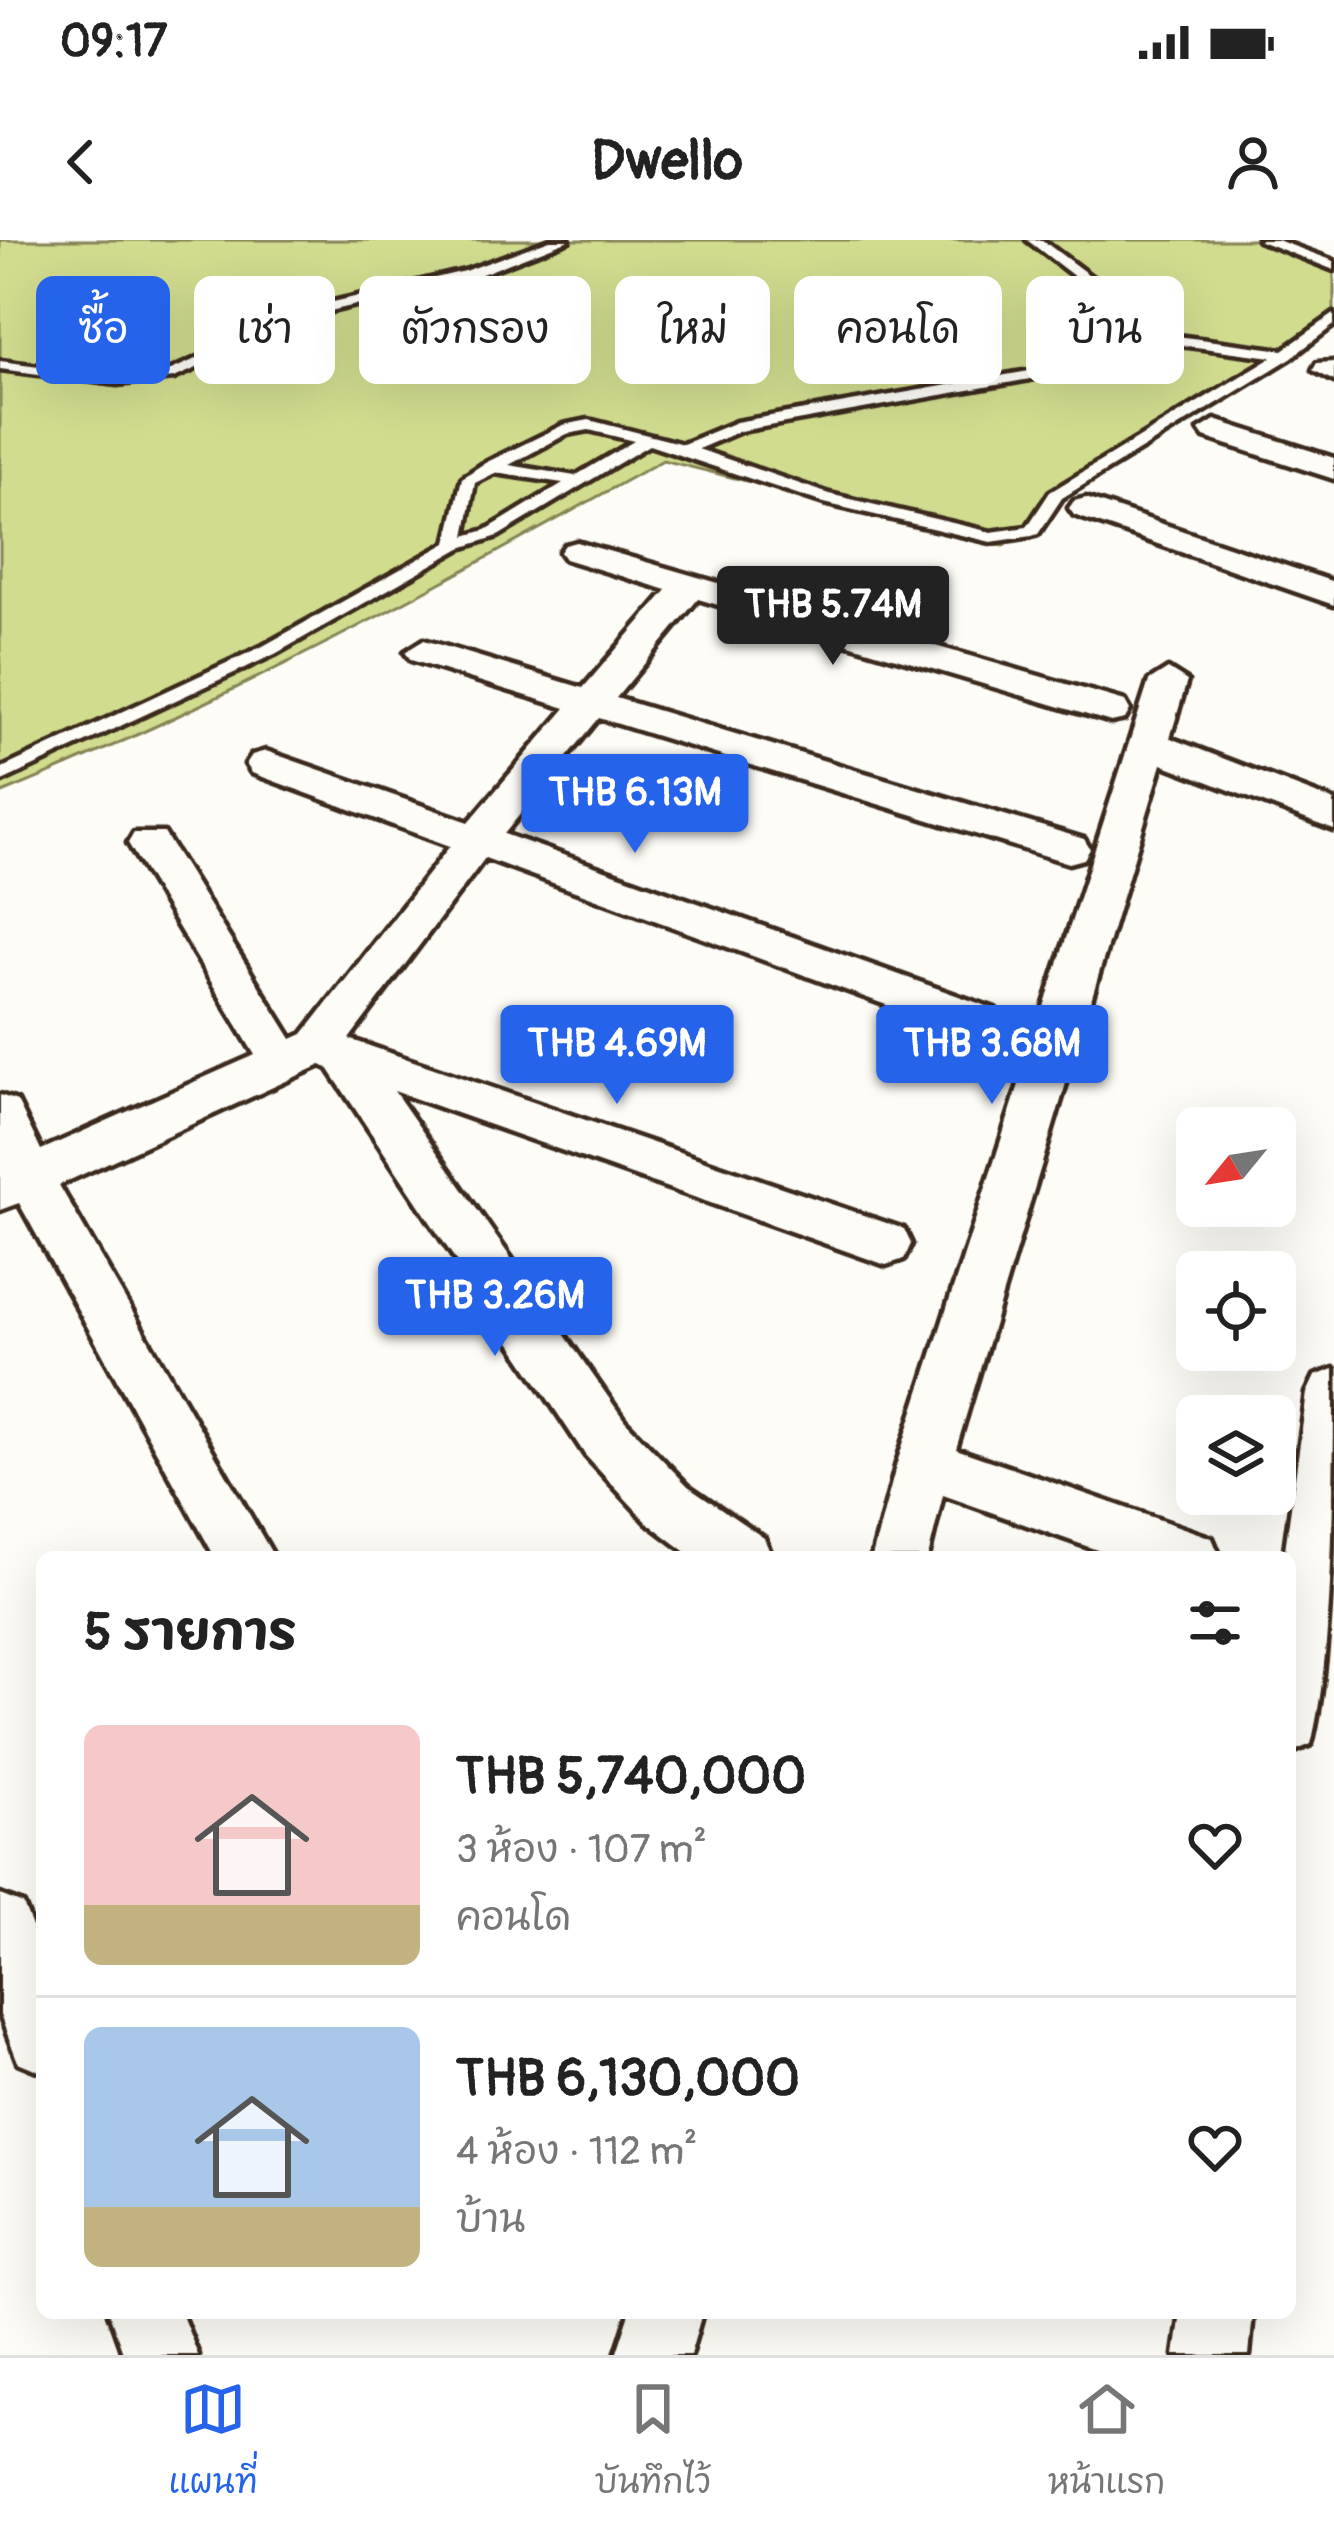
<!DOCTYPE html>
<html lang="th">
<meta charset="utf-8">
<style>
:root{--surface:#fff;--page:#f6f6f6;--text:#222;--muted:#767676;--line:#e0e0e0;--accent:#2563eb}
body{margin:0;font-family:Pangolin,"Playpen Sans Thai",sans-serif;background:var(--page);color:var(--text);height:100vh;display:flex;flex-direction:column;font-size:45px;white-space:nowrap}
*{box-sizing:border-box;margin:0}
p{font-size:39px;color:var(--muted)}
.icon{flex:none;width:66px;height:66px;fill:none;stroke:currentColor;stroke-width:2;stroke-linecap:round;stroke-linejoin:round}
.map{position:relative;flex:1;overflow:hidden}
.drawer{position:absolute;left:36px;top:1311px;width:1260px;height:768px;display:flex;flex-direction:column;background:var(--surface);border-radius:18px;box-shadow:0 12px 48px #0002}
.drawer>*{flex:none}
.guide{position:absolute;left:36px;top:36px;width:1263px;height:108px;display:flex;gap:24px}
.needle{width:78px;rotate:240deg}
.fabs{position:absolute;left:1176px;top:867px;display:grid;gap:24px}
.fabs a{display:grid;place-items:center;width:120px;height:120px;border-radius:18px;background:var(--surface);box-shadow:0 12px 48px #0002;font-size:60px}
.price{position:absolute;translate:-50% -102px;padding:0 27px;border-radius:12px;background:var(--accent);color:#fff;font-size:39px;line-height:78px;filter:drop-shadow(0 3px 6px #0008)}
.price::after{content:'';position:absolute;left:50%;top:72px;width:36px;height:27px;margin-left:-18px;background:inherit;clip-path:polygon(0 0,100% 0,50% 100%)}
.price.on{background:#222;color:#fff}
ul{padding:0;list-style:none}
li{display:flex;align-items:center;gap:36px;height:300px;padding:0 48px}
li+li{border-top:3px solid var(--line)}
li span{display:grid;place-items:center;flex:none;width:336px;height:240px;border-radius:18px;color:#555}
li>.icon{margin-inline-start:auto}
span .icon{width:144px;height:144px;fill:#fffc;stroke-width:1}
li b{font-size:51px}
h2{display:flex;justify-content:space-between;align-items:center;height:144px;padding:0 48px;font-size:51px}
.chip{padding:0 42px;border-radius:18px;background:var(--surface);box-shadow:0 12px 48px #0002;font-size:42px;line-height:108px}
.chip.on{background:var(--accent);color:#fff}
.status{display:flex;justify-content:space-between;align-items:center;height:84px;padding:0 60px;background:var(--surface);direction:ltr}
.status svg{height:33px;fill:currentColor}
header{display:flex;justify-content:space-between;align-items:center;height:156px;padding:0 48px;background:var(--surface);font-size:54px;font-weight:700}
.menu{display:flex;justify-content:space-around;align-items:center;height:168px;border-top:3px solid var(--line);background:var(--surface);font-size:33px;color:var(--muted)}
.menu a{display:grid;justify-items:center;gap:6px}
.menu .on{color:var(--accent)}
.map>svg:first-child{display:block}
.green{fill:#d1dc8f;stroke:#868356;stroke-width:3}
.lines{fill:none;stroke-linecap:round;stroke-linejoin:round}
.service-casing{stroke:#3b2a1e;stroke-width:9}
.minor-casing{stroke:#3b2a1e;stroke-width:9}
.service{fill:#fdfcf7;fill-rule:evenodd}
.minor{fill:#fdfcf7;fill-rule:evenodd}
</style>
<div class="status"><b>09:17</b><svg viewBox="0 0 49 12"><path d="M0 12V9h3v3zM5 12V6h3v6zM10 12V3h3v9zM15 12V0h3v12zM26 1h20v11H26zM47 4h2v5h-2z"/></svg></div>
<header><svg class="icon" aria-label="back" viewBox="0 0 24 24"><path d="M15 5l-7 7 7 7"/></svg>Dwello<svg class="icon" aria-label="person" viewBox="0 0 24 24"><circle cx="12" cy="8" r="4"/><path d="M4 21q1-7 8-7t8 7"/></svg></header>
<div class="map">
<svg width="1334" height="2115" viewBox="0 0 1334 2115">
<rect width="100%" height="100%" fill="#fdfcf7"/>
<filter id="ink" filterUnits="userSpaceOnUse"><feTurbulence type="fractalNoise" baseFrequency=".00833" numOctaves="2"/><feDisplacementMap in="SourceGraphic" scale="24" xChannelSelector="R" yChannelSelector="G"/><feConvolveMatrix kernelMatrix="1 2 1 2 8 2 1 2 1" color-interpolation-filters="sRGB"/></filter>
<g filter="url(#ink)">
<!-- green -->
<path class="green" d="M0,0H1267L1334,28V77L1262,131L1056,255L1004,306L663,220C446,342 231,460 0,554Z"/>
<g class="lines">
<defs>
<path id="service" d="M550,0H569L474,37L322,73L174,138L117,144L0,129V121L117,136L171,130L312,67L465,31Z
M1027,0H1042L1169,95L1283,110L1334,74V85L1291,118L1062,258L1038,294L1032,296L991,302L824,263L649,205L498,296L461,308L275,414L0,542V529L263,406L447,303L462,238L483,224L563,185L589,180L683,204L736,182L1029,131L1154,98ZM1165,103L1272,117L1050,252L1027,287L991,292L829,254L698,209L740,191L1030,139ZM589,190L634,201L575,236L509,225L567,194ZM495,233L563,243L486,290L465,296L475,243Z
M1258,0H1277L1334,21V30Z"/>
<path id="minor" d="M1334,122V141L1313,130L1317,123Z
M1215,180L1334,218V239L1204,197L1199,190Z
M1086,258L1334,342V365L1074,275L1069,268L1074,261Z
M577,302L1125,461L1130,470L1125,479L1111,482L698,359L616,458L1084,599L1090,609L1084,619L1069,623L599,478L504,594L995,769L1002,781L995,793L979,798L963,793L485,618L349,799L904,989L911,1004L904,1019L886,1025L394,851L625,1181L688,1246L764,1298L772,1317H693L648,1283L586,1216L328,828L321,825L59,945L274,1317H215L19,963L0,970V855L17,861L41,910L255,815L128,603L134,593H164L292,799L303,794L450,606L252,533L246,524L252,515L266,511L469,582L566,468L411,420L405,412L424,400L583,448L667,350L565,319L560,312L565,305Z
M1168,429L1187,441L1170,498L1334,561V590L1162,524L956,1209L1212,1298L1220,1317H1117L943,1255L928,1317H872L897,1223L1149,441Z
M1334,1129C1334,1231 1334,1414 1311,1504L1290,1513V1317H1284L1307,1153L1315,1136Z
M0,1655L23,1664L42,1712V1832L18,1822L0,1775Z
M109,2073H181L198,2115H124Z
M630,2073H702L690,2115H616Z
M1181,2073H1253L1249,2115H1175Z"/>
</defs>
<!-- service casing -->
<use href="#service" class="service-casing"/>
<!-- minor casing -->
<use href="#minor" class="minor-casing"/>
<!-- service -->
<use href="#service" class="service"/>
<!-- minor -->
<use href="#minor" class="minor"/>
</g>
</g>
</svg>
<div class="fabs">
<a><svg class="needle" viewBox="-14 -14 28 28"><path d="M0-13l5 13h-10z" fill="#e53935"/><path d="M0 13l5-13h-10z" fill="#767676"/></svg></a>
<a><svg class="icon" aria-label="locate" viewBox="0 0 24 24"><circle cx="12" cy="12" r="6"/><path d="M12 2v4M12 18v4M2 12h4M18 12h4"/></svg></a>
<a><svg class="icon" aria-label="layers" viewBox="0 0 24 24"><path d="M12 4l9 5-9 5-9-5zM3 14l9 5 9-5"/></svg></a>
</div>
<b class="price on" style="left:833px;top:428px">THB 5.74M</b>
<b class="price" style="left:635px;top:616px">THB 6.13M</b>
<b class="price" style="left:617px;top:867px">THB 4.69M</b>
<b class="price" style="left:992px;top:867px">THB 3.68M</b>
<b class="price" style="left:495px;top:1119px">THB 3.26M</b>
<div class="guide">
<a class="chip on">ซื้อ</a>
<a class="chip">เช่า</a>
<a class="chip">ตัวกรอง</a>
<a class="chip">ใหม่</a>
<a class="chip">คอนโด</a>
<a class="chip">บ้าน</a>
</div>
<section class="drawer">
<h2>5 รายการ<svg class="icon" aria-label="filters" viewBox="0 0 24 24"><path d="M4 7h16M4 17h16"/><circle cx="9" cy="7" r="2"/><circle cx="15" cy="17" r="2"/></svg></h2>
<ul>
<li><span style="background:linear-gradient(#f6c9c9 75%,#c2b280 0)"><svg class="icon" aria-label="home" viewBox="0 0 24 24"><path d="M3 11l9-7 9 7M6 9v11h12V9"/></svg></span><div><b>THB 5,740,000</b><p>3 ห้อง · 107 m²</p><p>คอนโด</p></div><svg class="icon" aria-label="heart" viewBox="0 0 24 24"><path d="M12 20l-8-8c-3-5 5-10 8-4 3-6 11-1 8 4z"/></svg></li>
<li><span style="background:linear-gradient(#a9c7e8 75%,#c2b280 0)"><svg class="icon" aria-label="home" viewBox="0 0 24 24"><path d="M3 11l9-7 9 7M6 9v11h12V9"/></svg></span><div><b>THB 6,130,000</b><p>4 ห้อง · 112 m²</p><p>บ้าน</p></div><svg class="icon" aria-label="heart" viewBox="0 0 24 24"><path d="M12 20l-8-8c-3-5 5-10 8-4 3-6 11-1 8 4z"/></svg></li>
</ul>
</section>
</div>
<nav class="menu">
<a class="on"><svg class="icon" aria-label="map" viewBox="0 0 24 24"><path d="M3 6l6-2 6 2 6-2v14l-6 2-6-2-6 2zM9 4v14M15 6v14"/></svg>แผนที่</a>
<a><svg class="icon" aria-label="saved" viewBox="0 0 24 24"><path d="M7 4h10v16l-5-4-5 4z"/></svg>บันทึกไว้</a>
<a><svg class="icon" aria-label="home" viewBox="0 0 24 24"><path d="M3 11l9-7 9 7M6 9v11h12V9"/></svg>หน้าแรก</a>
</nav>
